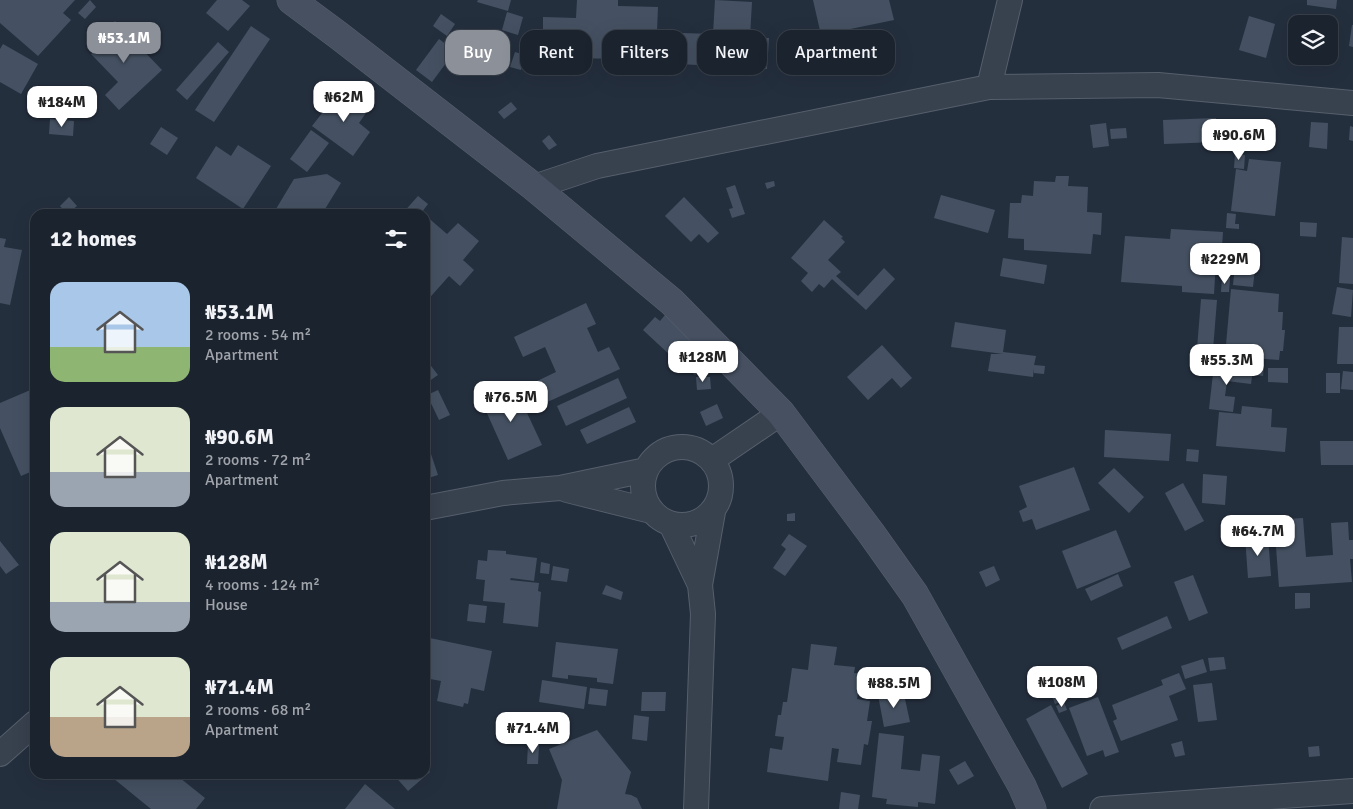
<!DOCTYPE html>
<meta charset="utf-8">
<style>
:root{--surface:#1b232e;--page:#242b36;--text:#f1f3f6;--muted:#a0a4aa;--line:#39404a;--accent:#8c9099}
body{margin:0;font-family:Signika,sans-serif;background:var(--page);color:var(--text);height:100vh;display:flex;flex-direction:column;font-size:19px;white-space:nowrap}
*{box-sizing:border-box;margin:0}
p{font-size:16px;color:var(--muted)}
.icon{flex:none;width:28px;height:28px;fill:none;stroke:currentColor;stroke-width:2;stroke-linecap:round;stroke-linejoin:round}
.map{position:relative;flex:1;overflow:hidden}
.panel{position:absolute;left:30px;top:209px;width:400px;height:570px;display:flex;flex-direction:column;background:var(--surface);border-radius:15px;box-shadow:0 5px 20px #0002,0 0 0 1px var(--line)}
.panel>*{flex:none}
.guide{position:absolute;left:445px;top:30px;width:475px;height:45px;display:flex;gap:10px}
.fabs{position:absolute;left:1288px;top:15px;display:grid;gap:10px}
.fabs a{display:grid;place-items:center;width:50px;height:50px;border-radius:10px;background:var(--surface);box-shadow:0 5px 20px #0002,0 0 0 1px var(--line);font-size:25px}
.price{position:absolute;translate:-50% -42px;padding:0 11px;border-radius:10px;background:#fff;color:#222;font-size:16px;line-height:32px;filter:drop-shadow(0 1px 2px #0008)}
.price::after{content:'';position:absolute;left:50%;top:30px;width:15px;height:11px;margin-left:-8px;background:inherit;clip-path:polygon(0 0,100% 0,50% 100%)}
.price.on{background:var(--accent);color:#fff}
ul{padding:0;list-style:none}
li{display:flex;align-items:center;gap:15px;height:125px;padding:0 20px}
li span{display:grid;place-items:center;flex:none;width:140px;height:100px;border-radius:15px;color:#555}
li>.icon{margin-inline-start:auto}
span .icon{width:60px;height:60px;fill:#fffc;stroke-width:1}
li b{font-size:21px}
h2{display:flex;justify-content:space-between;align-items:center;height:60px;padding:0 20px;font-size:21px}
.chip{padding:0 18px;border-radius:15px;background:var(--surface);box-shadow:0 5px 20px #0002,0 0 0 1px var(--line);font-size:18px;line-height:45px}
.chip.on{background:var(--accent);color:#fff}
.map>svg:first-child{display:block}
.building{fill:#455162}
.lines{fill:none;stroke-linecap:round;stroke-linejoin:round}
.street-casing{stroke:#565f6c;stroke-width:26}
.secondary-casing{stroke:#565f6c;stroke-width:29}
.street{stroke:#38414e;stroke-width:24}
.secondary{stroke:#465061;stroke-width:28}
</style>
<div class="map">
<svg width="1353" height="809" viewBox="0 0 1353 809">
<rect width="100%" height="100%" fill="#242f3e"/>
<!-- building -->
<path class="building" d="M0,0H75L63,13L71,20L38,56L0,23Z
M90,0L96,7L85,19L78,13Z
M217,0H242L250,6L228,31L206,13Z
M478,0H511L508,11L477,2Z
M577,0H618V6L658,7L657,31H644L643,59L543,58V17L576,18Z
M715,0L752,2L750,37L769,38L767,69L679,64L681,33L713,34Z
M813,0H889L894,20L821,35Z
M1307,0H1337L1336,9L1307,5Z
M507,12L523,17L518,35L502,30Z
M441,14L455,24L447,36L433,26Z
M1249,16L1275,24L1266,58L1239,50Z
M115,21L162,70L119,110L105,95L118,82L91,54L101,45L96,39Z
M1352,25H1353V47L1349,46Z
M251,26L270,39L214,122L195,110Z
M439,39L455,51L432,82L416,70Z
M218,42L229,52L187,100L176,90Z
M3,44L38,64L21,94L0,82V49Z
M515,52L525,55L521,70L510,67Z
M341,89L368,110L359,123L370,132L353,156L312,126Z
M511,102L517,109L504,119L498,112Z
M1216,118L1217,142L1164,144L1163,120Z
M50,119L74,121L73,136L49,134Z
M1311,122L1328,123L1327,149L1309,147Z
M1106,123L1109,146L1093,148L1090,125Z
M1350,126L1353,127V141L1349,140Z
M161,127L178,138L167,155L150,144Z
M1126,128L1127,138L1111,139L1110,129Z
M311,130L329,143L307,172L290,159Z
M549,135L557,145L549,150L542,141Z
M238,145L271,166L243,209L196,178L216,146L231,156Z
M1235,154L1245,155L1244,169L1234,168Z
M1249,159L1281,162L1275,216L1231,211L1236,169L1247,171Z
M327,174L341,183L322,214H273L294,179Z
M1056,176H1069L1068,186L1088,187L1087,212L1102,213L1101,235L1093,234L1091,254L1024,250V239L1008,238L1010,203H1021L1022,195L1033,196L1034,181L1055,182Z
M774,181L775,186L767,189L765,183Z
M735,185L745,214L732,218L729,209L733,208L726,188Z
M941,195L995,210L988,233L934,218Z
M418,196L428,204L422,212L424,214H402Z
M69,197L77,206L67,214L60,206Z
M684,197L719,233L708,243L699,234L691,242L665,216Z
M1227,213L1236,214L1235,224H1239V229L1226,228Z
M425,215L447,234L458,223L479,241L463,260L474,270L460,286L449,276L425,303Z
M824,220L843,237L841,238L845,242L828,260L841,272L836,276L858,296L884,268L895,279L866,310L832,279L824,288L819,284L812,292L801,281L808,273L791,258Z
M1300,222L1317,223L1316,237L1300,236Z
M1171,229L1223,232L1221,262L1216,261L1214,294L1182,292V286L1121,282L1125,236L1170,239Z
M1342,237L1353,238V284L1339,283Z
M0,238L6,239L4,247L22,250L10,305L0,303Z
M1003,258L1047,265L1044,284L1000,276Z
M1235,266L1255,268L1253,287L1233,285Z
M1222,277L1230,278L1229,292H1221Z
M1337,287L1353,290L1351,317L1332,314Z
M1231,289L1279,294L1278,312H1283L1282,330H1285L1283,351H1280L1279,360L1225,356Z
M1201,299L1217,300L1212,362L1196,361Z
M586,303L596,324L587,328L598,352L609,347L620,369L543,404L533,383L556,372L545,347L523,357L514,337Z
M665,315L696,344L690,351L697,357L685,369L643,330L655,317L660,321Z
M955,322L1006,330L1003,352L1036,356L1034,365L1045,366L1044,374L1034,373V368L1033,377L988,371L991,354H1003L951,347Z
M1339,327H1353V364H1337Z
M882,345L912,378L901,388L892,378L868,400L847,377Z
M699,357L706,364L695,375L688,368Z
M425,358L438,375L425,384Z
M1214,365L1253,370L1251,384L1227,381L1225,396L1235,397L1233,412L1209,409Z
M1256,367H1264L1263,376L1255,375Z
M1268,368H1288V383L1268,382Z
M1343,371L1353,372V390L1341,389Z
M1326,373H1340V393H1326Z
M696,377H710L711,389L697,390Z
M618,378L627,398L566,426L557,406Z
M514,385L542,445L508,460L481,400Z
M35,388V470L21,476L0,428V403Z
M438,390L450,415L439,420L427,395Z
M717,404L723,418L706,426L700,412Z
M1242,406L1272,409L1271,427L1287,428L1285,452L1216,446L1219,412L1241,414Z
M629,407L636,422L587,444L580,430Z
M1105,430L1171,434L1169,461L1104,457Z
M425,436L438,475L425,479Z
M1320,441H1353V465H1321Z
M1187,449L1199,450L1198,462L1186,461Z
M1074,467L1090,510L1036,530L1032,519L1023,522L1019,511L1027,507L1019,486Z
M1114,468L1144,497L1129,513L1098,483Z
M1203,474L1227,476L1225,505L1202,503Z
M1183,483L1204,521L1185,531L1165,493Z
M35,486V500L30,488Z
M795,513V521H787V514Z
M1303,518L1306,557L1333,555L1331,523L1348,522L1349,540H1353V559H1350L1352,582L1279,587L1274,520Z
M1116,530L1131,567L1077,589L1062,551Z
M789,534L807,546L785,576L773,568L786,549L781,545Z
M1268,536L1271,576L1248,578L1245,537Z
M0,541L19,565L6,574L0,566Z
M488,550L506,551V554L537,558L534,581L511,578L510,580L539,583L538,591L541,592L538,627L503,623L505,603L483,601L485,580L476,579L478,560L487,561Z
M541,562L550,564L549,574L540,573Z
M553,566L569,569L567,582L551,580Z
M994,566L1000,580L986,587L979,572Z
M1118,574L1123,586L1091,601L1085,589Z
M1193,575L1208,613L1189,621L1174,582Z
M606,585L623,592L621,600L602,594Z
M1295,593H1310V608L1295,609Z
M469,604L487,606L485,623L467,621Z
M1167,616L1172,628L1122,650L1117,638Z
M425,637L492,651L484,691L471,688L468,704L464,703L463,707L437,701L441,681L425,678Z
M556,642L618,649L613,684L597,682V678L568,675V679L552,677Z
M811,644L837,647L834,665L855,667L854,673L861,674L857,699L870,701L867,721H872L868,745L864,744L861,765L837,762L839,749L832,748L828,781L767,772L770,748L782,750L784,737L775,736L778,715H781L783,702H787L792,668L808,670Z
M1224,657L1226,669L1210,671L1208,658Z
M1203,659L1207,672L1185,679L1181,666Z
M1179,673L1186,689L1169,696L1178,720L1121,741L1113,721L1117,719L1112,705L1163,685L1161,680Z
M542,680L587,687L584,709L539,702Z
M1212,683L1217,720L1198,722L1193,685Z
M1063,685L1068,699L1055,704L1050,690Z
M590,688L608,690L606,706L588,704Z
M903,690L910,722L884,727L878,695Z
M642,692H666L665,711H641Z
M1098,697L1119,752L1105,757L1103,750L1087,756L1069,708Z
M1064,702L1067,710L1059,713L1056,706Z
M1051,705L1088,774L1062,788L1026,719Z
M634,715L649,717L647,741L632,739Z
M597,730L631,772L625,794L631,795L637,798L642,809H557L562,780L549,749Z
M879,733L904,736L901,769L920,771L922,754L940,756L935,804L918,802V807L886,804L887,799L872,797Z
M1182,741L1185,755L1175,757L1171,744Z
M528,744L539,745L538,764H527Z
M1319,746L1320,756L1309,757L1308,747Z
M965,761L974,776L958,785L949,770Z
M425,766L430,772L408,791L393,774H425Z
M108,774H175L205,798L196,809H151Z
M365,784L395,809H345Z
M841,792L860,795L858,809H839Z"/>
<g class="lines">
<defs>
<path id="street" d="M989,87L1010,0
M534,187L597,166L989,87L1158,85L1353,103
M643 486a39 39 0 1 1 78 0a39 39 0 1 1-78 0Z
M712,460L781,413
M567,490L651,511
M425,508L503,493L560,488L646,470
M671,524L700,585
M0,754L35,723
M696,809L703,614L700,585L713,512
M1102,809L1353,791"/>
<path id="secondary" d="M291,0L338,35L534,187L672,302L781,413L871,533L915,595L1022,786L1032,809"/>
</defs>
<!-- street casing -->
<use href="#street" class="street-casing"/>
<!-- secondary casing -->
<use href="#secondary" class="secondary-casing"/>
<!-- street -->
<use href="#street" class="street"/>
<!-- secondary -->
<use href="#secondary" class="secondary"/>
</g>
</svg>
<div class="fabs">
<a><svg class="icon" aria-label="layers" viewBox="0 0 24 24"><path d="M12 4l9 5-9 5-9-5zM3 14l9 5 9-5"/></svg></a>
</div>
<b class="price on" style="left:124px;top:64px">₦53.1M</b>
<b class="price" style="left:344px;top:123px">₦62M</b>
<b class="price" style="left:62px;top:128px">₦184M</b>
<b class="price" style="left:1239px;top:161px">₦90.6M</b>
<b class="price" style="left:1225px;top:285px">₦229M</b>
<b class="price" style="left:703px;top:383px">₦128M</b>
<b class="price" style="left:1227px;top:386px">₦55.3M</b>
<b class="price" style="left:511px;top:423px">₦76.5M</b>
<b class="price" style="left:1258px;top:557px">₦64.7M</b>
<b class="price" style="left:1062px;top:708px">₦108M</b>
<b class="price" style="left:894px;top:709px">₦88.5M</b>
<b class="price" style="left:533px;top:754px">₦71.4M</b>
<div class="guide">
<a class="chip on">Buy</a>
<a class="chip">Rent</a>
<a class="chip">Filters</a>
<a class="chip">New</a>
<a class="chip">Apartment</a>
</div>
<section class="panel">
<h2>12 homes<svg class="icon" aria-label="filters" viewBox="0 0 24 24"><path d="M4 7h16M4 17h16"/><circle cx="9" cy="7" r="2"/><circle cx="15" cy="17" r="2"/></svg></h2>
<ul>
<li><span style="background:linear-gradient(#a9c7e8 65%,#8fb573 0)"><svg class="icon" aria-label="home" viewBox="0 0 24 24"><path d="M3 11l9-7 9 7M6 9v11h12V9"/></svg></span><div><b>₦53.1M</b><p>2 rooms · 54 m²</p><p>Apartment</p></div></li>
<li><span style="background:linear-gradient(#dfe7d0 65%,#9aa5b1 0)"><svg class="icon" aria-label="home" viewBox="0 0 24 24"><path d="M3 11l9-7 9 7M6 9v11h12V9"/></svg></span><div><b>₦90.6M</b><p>2 rooms · 72 m²</p><p>Apartment</p></div></li>
<li><span style="background:linear-gradient(#dfe7d0 70%,#9aa5b1 0)"><svg class="icon" aria-label="home" viewBox="0 0 24 24"><path d="M3 11l9-7 9 7M6 9v11h12V9"/></svg></span><div><b>₦128M</b><p>4 rooms · 124 m²</p><p>House</p></div></li>
<li><span style="background:linear-gradient(#dfe7d0 60%,#b9a48a 0)"><svg class="icon" aria-label="home" viewBox="0 0 24 24"><path d="M3 11l9-7 9 7M6 9v11h12V9"/></svg></span><div><b>₦71.4M</b><p>2 rooms · 68 m²</p><p>Apartment</p></div></li>
</ul>
</section>
</div>
